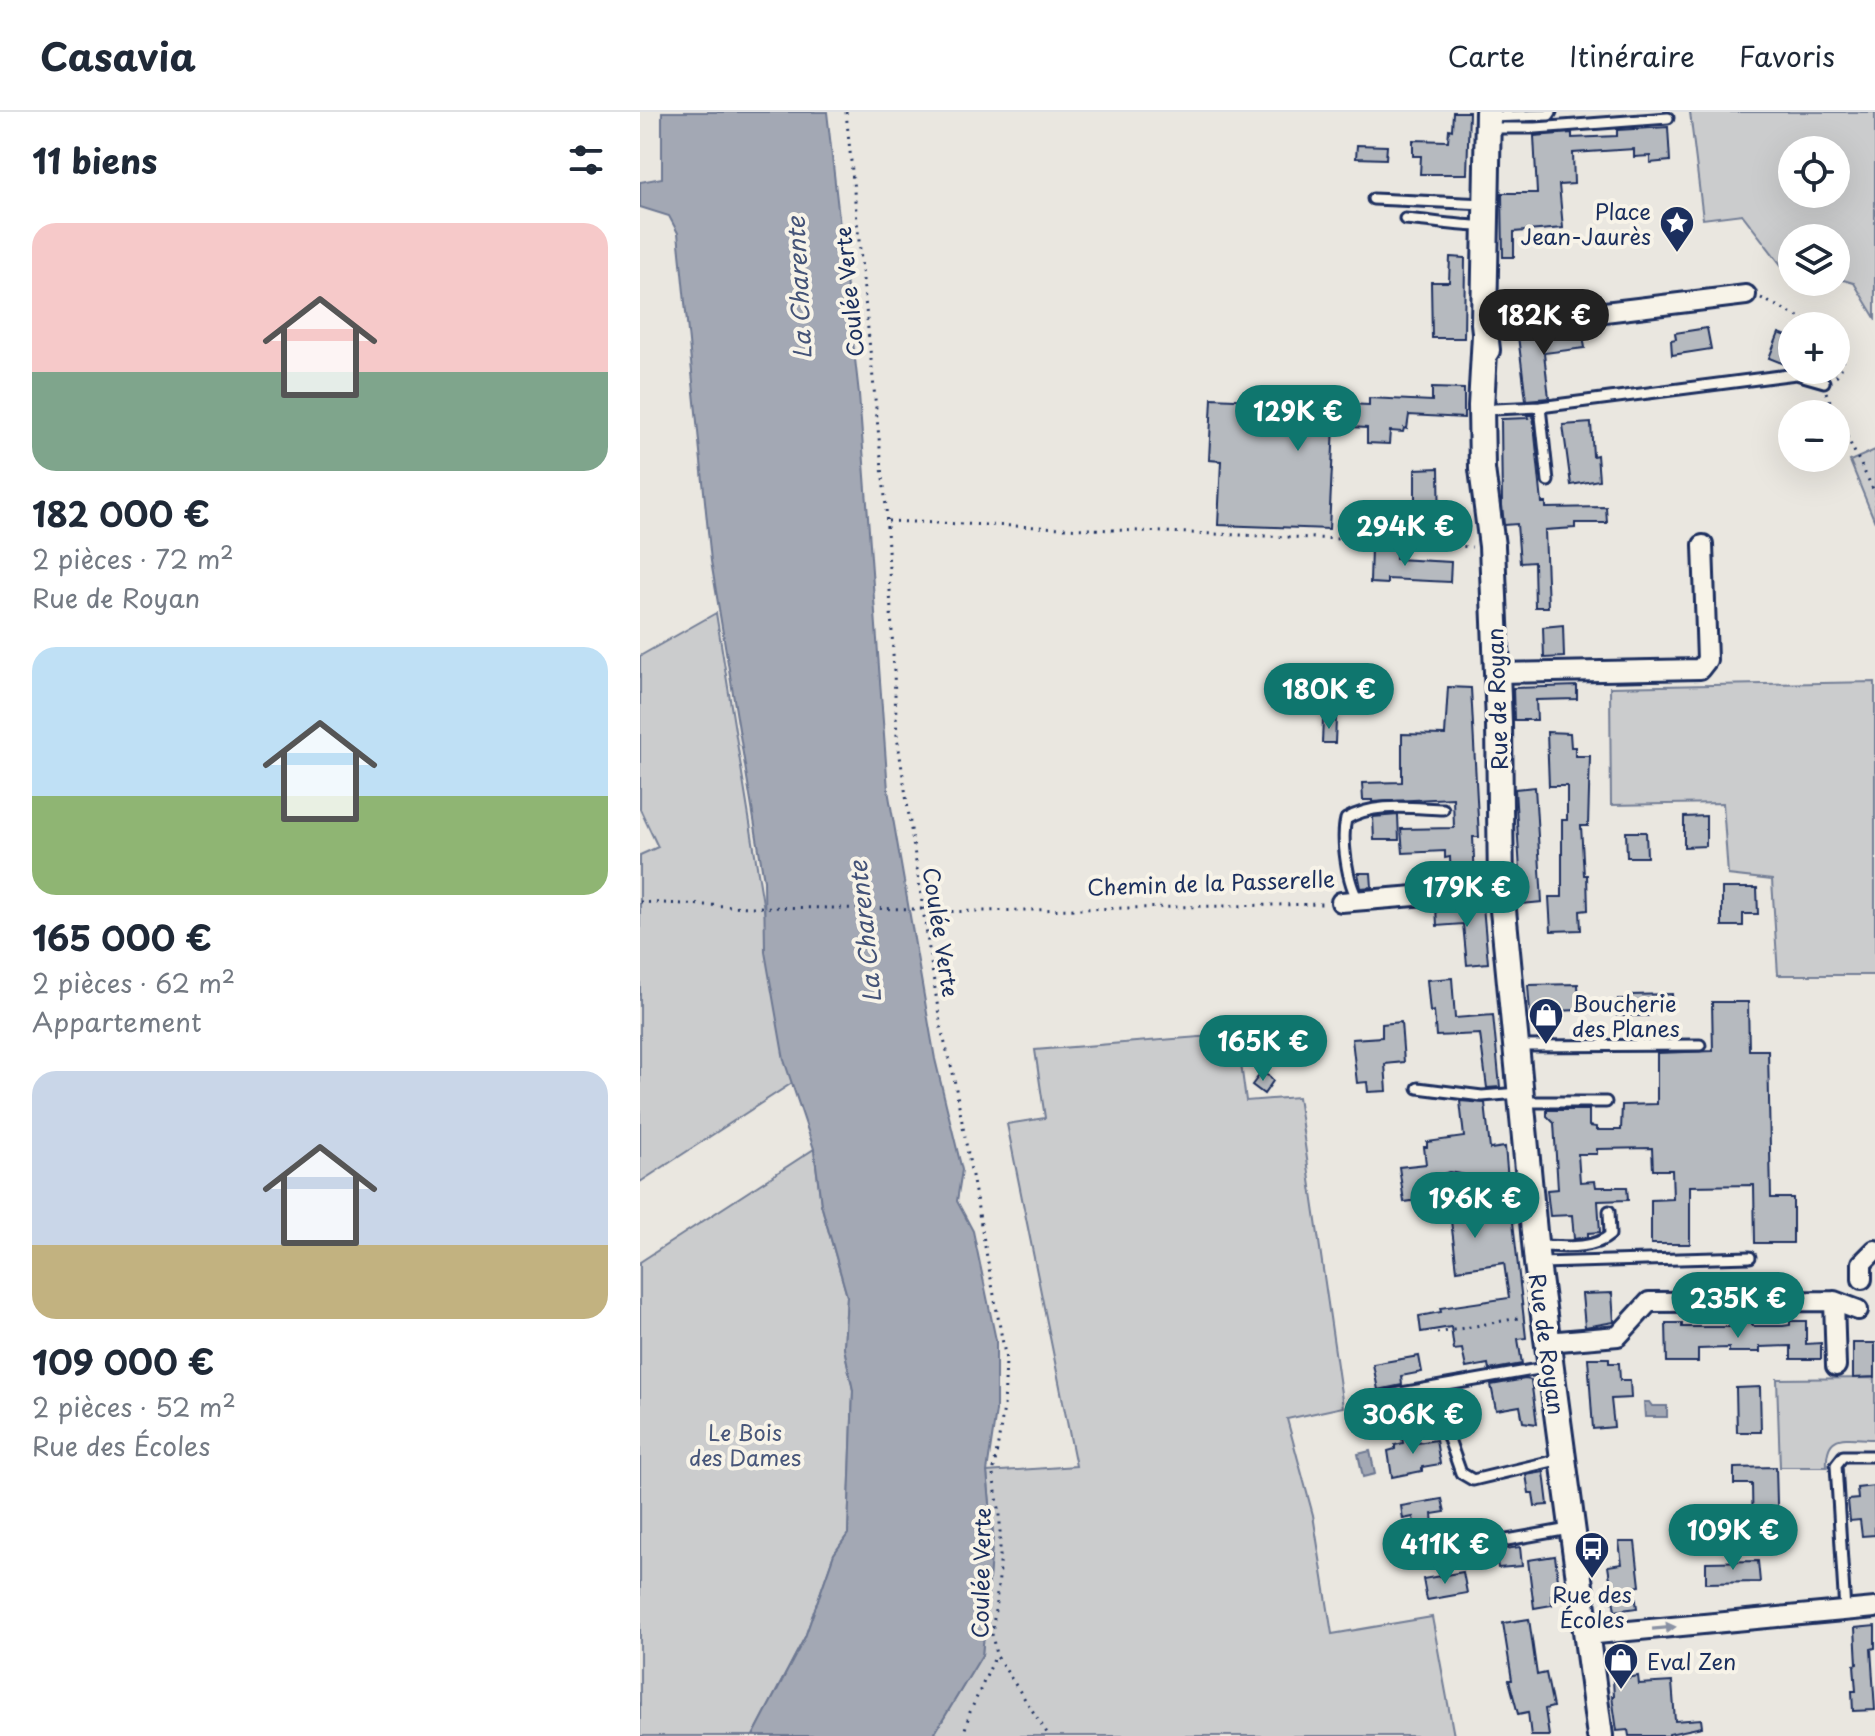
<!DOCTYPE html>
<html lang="fr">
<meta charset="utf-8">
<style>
:root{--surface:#fff;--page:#f6f6f7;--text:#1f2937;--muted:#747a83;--line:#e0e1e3;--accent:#0f766e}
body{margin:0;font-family:"Playpen Sans",sans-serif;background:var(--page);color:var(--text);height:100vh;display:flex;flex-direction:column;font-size:30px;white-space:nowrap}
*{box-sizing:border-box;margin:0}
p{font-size:26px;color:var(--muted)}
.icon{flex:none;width:44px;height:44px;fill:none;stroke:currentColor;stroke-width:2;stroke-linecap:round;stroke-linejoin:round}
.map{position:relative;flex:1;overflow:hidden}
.panel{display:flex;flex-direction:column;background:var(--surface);width:640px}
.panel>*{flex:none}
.tools{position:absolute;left:1138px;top:24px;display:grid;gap:16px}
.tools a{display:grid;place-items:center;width:72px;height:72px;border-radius:50%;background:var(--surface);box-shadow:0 8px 32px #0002;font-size:40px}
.price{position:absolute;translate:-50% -68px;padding:0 18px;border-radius:28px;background:var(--accent);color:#fff;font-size:26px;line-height:52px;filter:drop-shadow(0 2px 4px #0008)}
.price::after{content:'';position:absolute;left:50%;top:48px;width:24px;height:18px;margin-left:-12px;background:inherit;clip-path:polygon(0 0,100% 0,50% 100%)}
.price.active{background:#222;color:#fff}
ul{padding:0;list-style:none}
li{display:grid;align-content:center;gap:16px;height:424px;padding:0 32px}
li span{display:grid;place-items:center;height:248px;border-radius:24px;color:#555}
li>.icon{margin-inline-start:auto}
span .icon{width:144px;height:144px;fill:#fffc;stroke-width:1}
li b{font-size:34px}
h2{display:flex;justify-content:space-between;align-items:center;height:96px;padding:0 32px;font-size:34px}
header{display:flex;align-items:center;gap:48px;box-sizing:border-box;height:112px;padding:0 40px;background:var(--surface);border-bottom:2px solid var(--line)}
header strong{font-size:38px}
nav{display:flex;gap:44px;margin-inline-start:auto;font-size:28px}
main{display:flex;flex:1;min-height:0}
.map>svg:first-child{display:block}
.green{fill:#cbcccd;stroke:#737e96;stroke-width:2;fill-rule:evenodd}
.water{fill:#a3a8b4;stroke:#6d7892;stroke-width:2}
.building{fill:#b6babf;stroke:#1b2f5e;stroke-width:2}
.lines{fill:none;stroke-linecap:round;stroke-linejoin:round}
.lane-casing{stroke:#1b2f5e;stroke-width:15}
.street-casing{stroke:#1b2f5e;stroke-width:24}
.secondary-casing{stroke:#1b2f5e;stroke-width:30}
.path{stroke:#1b2f5e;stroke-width:3;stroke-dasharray:2 6;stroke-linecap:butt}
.lane{stroke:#f7f3e8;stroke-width:9}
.street{stroke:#f7f3e8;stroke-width:18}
.secondary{stroke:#f7f3e8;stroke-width:24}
.oneway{fill:#8991a3}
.labels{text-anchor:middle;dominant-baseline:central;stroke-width:8;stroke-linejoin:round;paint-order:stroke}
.poi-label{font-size:22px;fill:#1b2f5e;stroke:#f7f3e8;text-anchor:start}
.street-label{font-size:22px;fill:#1b2f5e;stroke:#f7f3e8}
.park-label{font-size:22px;fill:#47567a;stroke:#f7f3e8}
.water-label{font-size:24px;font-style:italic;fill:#445378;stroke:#f7f3e8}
</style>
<header>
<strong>Casavia</strong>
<nav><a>Carte</a><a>Itinéraire</a><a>Favoris</a></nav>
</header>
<main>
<section class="panel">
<h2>11 biens<svg class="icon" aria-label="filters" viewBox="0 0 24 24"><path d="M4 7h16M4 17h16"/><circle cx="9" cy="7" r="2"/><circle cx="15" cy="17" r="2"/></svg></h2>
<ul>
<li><span style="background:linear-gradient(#f6c9c9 60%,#7fa58c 0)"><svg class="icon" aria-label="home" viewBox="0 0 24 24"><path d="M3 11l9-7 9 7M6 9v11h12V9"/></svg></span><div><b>182 000 €</b><p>2 pièces · 72 m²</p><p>Rue de Royan</p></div></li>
<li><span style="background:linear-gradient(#bfe0f5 60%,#8fb573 0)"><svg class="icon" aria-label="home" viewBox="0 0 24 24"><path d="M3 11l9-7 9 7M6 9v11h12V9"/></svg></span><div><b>165 000 €</b><p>2 pièces · 62 m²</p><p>Appartement</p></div></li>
<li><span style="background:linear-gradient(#c9d6e8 70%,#c2b280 0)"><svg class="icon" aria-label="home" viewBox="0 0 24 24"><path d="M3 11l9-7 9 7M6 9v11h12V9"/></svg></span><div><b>109 000 €</b><p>2 pièces · 52 m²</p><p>Rue des Écoles</p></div></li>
</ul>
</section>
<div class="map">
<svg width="1235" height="1624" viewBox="0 0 1235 1624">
<rect width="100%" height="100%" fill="#eae7e0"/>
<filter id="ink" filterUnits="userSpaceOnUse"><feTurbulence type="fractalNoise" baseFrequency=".0125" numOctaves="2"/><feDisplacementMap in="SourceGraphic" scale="16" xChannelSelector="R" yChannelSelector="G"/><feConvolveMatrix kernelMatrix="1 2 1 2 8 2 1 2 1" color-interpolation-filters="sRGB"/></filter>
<g filter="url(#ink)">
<!-- green -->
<path class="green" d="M1050,0H1235V206L1214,171L1196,166V126H1152V156L1142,154L1102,102L1063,107ZM1152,38H1196V82H1152Z
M1235,338V410L1210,349Z
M76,501L152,971L0,1070V743L18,735L0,697V544Z
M1235,570V863H1138L1132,768L1088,763L1083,691L971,693L970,575Z
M597,922L606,989L658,985L703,1295L647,1307L673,1403L692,1522L792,1505L814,1624H293L342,1543L353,1422L347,1360L436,1354L367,1012L405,1006L395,938Z
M174,1037L181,1092L207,1184L204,1236L213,1278L208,1422L194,1442L165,1525L113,1624H0V1150Z
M1235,1266V1327C1206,1327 1185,1318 1187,1355H1140L1137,1267Z"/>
<!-- water -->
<path class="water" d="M22,0H187L219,282L248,678L295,947L322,1058L317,1089L333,1119L356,1228V1299L347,1360L353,1422L342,1543L293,1624H113L165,1525L194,1442L208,1422L213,1278L204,1236L207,1184L181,1092L174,1037L144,948L125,840L124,768L71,449L38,121L29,104L0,95V70L22,66Z
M1004,1290H1009L1012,1294H1027V1305H1005Z
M730,1339L735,1362L723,1365L718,1342Z"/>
<!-- building -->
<path class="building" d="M813,0H829L827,62H780L781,44H773V28L808,29L809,17L812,18Z
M1028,15L1030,49L1010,51V44L994,45V37L933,41L934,72L919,73L923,116L874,120V145H863L862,81H897L894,24L932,21V26L977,24V18Z
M717,33L747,34L746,47L716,46Z
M810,145L825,146L824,226H792L791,170H809Z
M942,216L945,236L904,241L909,286L886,288L878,224Z
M1067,216L1071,237L1032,243L1031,228L1036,227L1035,221Z
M1139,221L1152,226V255L1129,246Z
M792,276L824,277V306L769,303L767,317L764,316L763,320L750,319L749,332L727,331V316L694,314L689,417L578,413L581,349L569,348L572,286L729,293V286L792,289Z
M887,303H893L902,391H906V396L966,395L967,411H935V416L905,418L908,495H895L894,450L880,451L877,412L864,413L862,393L861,307L888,306Z
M951,311L953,344L957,343L959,368L931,373L923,313Z
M799,356L800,420L775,421V357Z
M731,435L756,436V447L811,450L810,470L747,467V472L730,471Z
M923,513L924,545L904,546L903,515Z
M937,574V587L896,588L897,608H874L873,576Z
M808,575L831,576L839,725H833L835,767L811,769L810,745L805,746V739L763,741L761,717L814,716L813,686L732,690V688H723L722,671L762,670V622L805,623Z
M683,606L696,607L695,631H682Z
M907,620L930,621L931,635H935V644H950L948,714H941L944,763H947L948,798L940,799L941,818L911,819L909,785H922V708H927V674H909Z
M895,675L902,790L882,792L875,677Z
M758,703L759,728H734L733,705Z
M1066,704V734L1044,735V705Z
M986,720H1006L1007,745H987Z
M718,761H731L732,775L721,776Z
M1082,776H1117L1118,802H1103V814H1082Z
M836,791V795L843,794L848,851L827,853L823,812L797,814L796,794Z
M812,866L815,906L853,903L860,975L847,976L840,922L796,924L794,899L790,900L787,868Z
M938,872L939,898L890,900L888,873Z
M1032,882L1033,899H1008V904H977L978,887H989V883Z
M1072,890H1108L1109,938H1128L1131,1086H1153V1131H1115L1114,1073L1050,1074V1132H1011V1088L1033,1087L1032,1058H1013L1012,1036L957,1037V1042H938L940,1070L955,1069L956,1075H987L988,1088L958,1089L960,1120L948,1121V1125L934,1127L932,1103L910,1104L907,1078L918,1077L914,1011L907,1004V998H949V1014L956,1015V1018H981L982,993L1017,992V941L1073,939Z
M761,910L764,950L745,952L747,979L728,980L727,970L717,971L712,927L742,925V912Z
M621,961L629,964L633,969L624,982L612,973Z
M820,989L845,991L850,1037L865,1035L868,1068L848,1069L809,1060L803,1062L802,1070L806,1074L839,1082L870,1083L886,1226L878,1227L882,1252L849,1258L848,1252L826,1256L822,1237L814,1238L811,1215L781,1220L779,1204L801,1200L800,1196L869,1186L864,1151L817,1158L808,1084L764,1090L759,1055L786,1052L784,1035H787V1030L824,1025Z
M972,1181L974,1210L945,1215L942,1182Z
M1112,1209V1214H1143L1150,1213V1209H1166V1232L1181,1231V1247H1151V1234L1120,1235V1240H1089V1236L1058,1237V1250H1027L1026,1211H1042V1215H1096V1210Z
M1213,1231H1235V1265L1213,1266Z
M779,1244L782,1260L761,1264L762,1273L738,1278L733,1252Z
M948,1246H969V1251H979L980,1268H990L991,1286L971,1287L974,1315L953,1317Z
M885,1267L891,1268L897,1312L883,1310L880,1294L856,1298L851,1273Z
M1120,1275L1121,1320H1097L1096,1276Z
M776,1323L777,1331L796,1328L800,1352L782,1355V1359L752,1365L748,1339L755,1337V1333L763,1331L762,1326Z
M1136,1355L1138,1427L1113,1428L1112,1372H1094V1356Z
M904,1360L908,1393L895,1394L893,1381H889L886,1363Z
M1234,1374L1235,1423L1222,1424L1220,1408L1210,1409L1208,1388L1218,1387L1217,1376Z
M802,1387L805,1400L792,1402L794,1426L777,1429L773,1405L763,1407L761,1394Z
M979,1430H995L1000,1474L994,1475L997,1496L975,1499L968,1454L982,1452Z
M880,1435L882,1454L858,1456L855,1438Z
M915,1444L920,1482L911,1483L912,1493L894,1496L888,1448Z
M1118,1449L1120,1470L1066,1471V1450Z
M823,1460L827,1481L787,1488L783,1467Z
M889,1507L897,1563L906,1561L913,1595L905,1597L909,1624H891L888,1600L878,1602L869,1568H872L863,1511Z
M1235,1514V1536L1231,1537L1235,1598L1213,1599L1212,1579H1216L1214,1553L1217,1552L1215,1516Z
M998,1564L999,1572L1032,1570L1035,1609L1061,1607L1062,1615L1029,1622V1624H989L988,1618L977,1619L972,1584H974L973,1568Z"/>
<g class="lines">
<defs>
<path id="lane" d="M848,5L909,3L911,0
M851,16H896L1028,6
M733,87L846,92
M765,107C791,109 817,114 843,114
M900,295L908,369
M855,297L900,295L1156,262L1184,270
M719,789C707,771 701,727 706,707C735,690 771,696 803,697
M880,934L1060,933
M778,976L842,984L879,981
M881,990H966
M809,1067C822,1067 829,1072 841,1075C857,1079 873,1075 889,1073
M896,1134C919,1134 952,1139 970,1123L969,1099
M900,1151L1110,1145
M727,1287L910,1255
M805,1316L821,1361L833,1368L921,1347
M867,1428L929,1417
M1205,1499L1196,1353L1203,1344H1235"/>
<path id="street" d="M844,211L898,208L1106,183
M856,561L1060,557L1067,548L1063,433
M701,790L861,777
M1222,1167V1151L1235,1138
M1194,1189L1196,1254
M907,1230L978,1224L1009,1190L1194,1189L1218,1198
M946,1523L1235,1496"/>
<path id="secondary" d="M845,223L841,294L842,357L852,434L859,611L861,777L897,1151L960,1624
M847,238L844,211L848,0"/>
</defs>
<!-- lane casing -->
<use href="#lane" class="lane-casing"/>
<!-- street casing -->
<use href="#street" class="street-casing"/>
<!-- secondary casing -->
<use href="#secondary" class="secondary-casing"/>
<!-- path -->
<path class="path" d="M206,0L246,395L257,624L301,917L313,961L366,1248L364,1295L353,1363L360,1402V1458L352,1522L356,1543L409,1624
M1121,186L1176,214
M1196,264C1206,254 1204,242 1196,230
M1186,280L1196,302
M1196,303L1235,381
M248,409L700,427L832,435
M0,790L110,795L281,797L291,800L684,792
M797,1221L884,1205
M323,1624L330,1600L356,1543"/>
<!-- lane -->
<use href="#lane" class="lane"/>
<!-- street -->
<use href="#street" class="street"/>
<!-- secondary -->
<use href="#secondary" class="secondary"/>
</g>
<!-- one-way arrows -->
<defs><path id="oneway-solid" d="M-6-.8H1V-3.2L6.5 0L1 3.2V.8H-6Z" transform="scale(2)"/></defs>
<use class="oneway" href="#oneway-solid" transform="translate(1024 1516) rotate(-5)"/>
</g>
<!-- icons -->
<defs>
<symbol id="sight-pin" viewBox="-11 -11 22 30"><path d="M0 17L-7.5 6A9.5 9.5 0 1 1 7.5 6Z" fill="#1b2f5e" stroke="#f7f3e8"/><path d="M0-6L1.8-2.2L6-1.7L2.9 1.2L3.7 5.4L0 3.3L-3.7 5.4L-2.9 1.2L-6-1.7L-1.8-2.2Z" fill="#fff"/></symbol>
<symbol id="shop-pin" viewBox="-11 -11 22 30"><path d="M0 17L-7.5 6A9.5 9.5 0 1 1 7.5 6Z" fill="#1b2f5e" stroke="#f7f3e8"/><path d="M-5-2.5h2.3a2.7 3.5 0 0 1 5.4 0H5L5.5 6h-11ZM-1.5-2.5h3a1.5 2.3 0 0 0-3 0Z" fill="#fff"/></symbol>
<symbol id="bus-pin" viewBox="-11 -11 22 30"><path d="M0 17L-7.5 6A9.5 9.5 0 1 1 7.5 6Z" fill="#1b2f5e" stroke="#f7f3e8"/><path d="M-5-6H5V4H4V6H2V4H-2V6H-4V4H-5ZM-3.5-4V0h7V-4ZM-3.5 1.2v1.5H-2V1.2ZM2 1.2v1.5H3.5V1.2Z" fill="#fff"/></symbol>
</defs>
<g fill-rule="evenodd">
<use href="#sight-pin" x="1017" y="91" width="40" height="54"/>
<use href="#shop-pin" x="886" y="883" width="40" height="54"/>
<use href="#bus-pin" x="932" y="1417" width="40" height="54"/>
<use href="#shop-pin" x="961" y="1528" width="40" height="54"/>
</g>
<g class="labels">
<!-- poi labels -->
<g class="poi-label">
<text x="1011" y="98" text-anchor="end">Place<tspan x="1011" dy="25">Jean-Jaurès</tspan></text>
<text x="932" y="890">Boucherie<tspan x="932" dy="25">des Planes</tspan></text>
<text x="952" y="1481" text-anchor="middle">Rue des<tspan x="952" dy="25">Écoles</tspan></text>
<text x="1007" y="1548">Eval Zen</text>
</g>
<!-- street labels -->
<g class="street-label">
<text transform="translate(208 180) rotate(-96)">Coulée Verte</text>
<text transform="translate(856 587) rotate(-92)">Rue de Royan</text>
<text transform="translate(571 770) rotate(-2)">Chemin de la Passerelle</text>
<text transform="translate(302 820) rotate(81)">Coulée Verte</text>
<text transform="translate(908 1232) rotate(82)">Rue de Royan</text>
<text transform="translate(340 1461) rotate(-89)">Coulée Verte</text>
</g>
<!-- park labels -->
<g class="park-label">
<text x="105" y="1319">Le Bois<tspan x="105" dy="25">des Dames</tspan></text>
</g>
<!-- water labels -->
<g class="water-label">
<text transform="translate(158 176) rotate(-93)">La Charente</text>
<text transform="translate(224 820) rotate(-96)">La Charente</text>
</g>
</g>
</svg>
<div class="tools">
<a><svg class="icon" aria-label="locate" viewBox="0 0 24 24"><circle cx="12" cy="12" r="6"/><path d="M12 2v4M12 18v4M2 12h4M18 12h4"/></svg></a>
<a><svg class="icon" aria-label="layers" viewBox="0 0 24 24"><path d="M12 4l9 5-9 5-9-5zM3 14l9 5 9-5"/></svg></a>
<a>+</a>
<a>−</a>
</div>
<b class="price active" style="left:904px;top:245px">182K €</b>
<b class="price" style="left:658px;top:341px">129K €</b>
<b class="price" style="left:765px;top:456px">294K €</b>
<b class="price" style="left:689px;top:619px">180K €</b>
<b class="price" style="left:827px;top:817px">179K €</b>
<b class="price" style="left:623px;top:971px">165K €</b>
<b class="price" style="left:835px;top:1128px">196K €</b>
<b class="price" style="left:1098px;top:1228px">235K €</b>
<b class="price" style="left:773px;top:1344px">306K €</b>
<b class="price" style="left:1093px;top:1460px">109K €</b>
<b class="price" style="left:805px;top:1474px">411K €</b>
</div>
</main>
